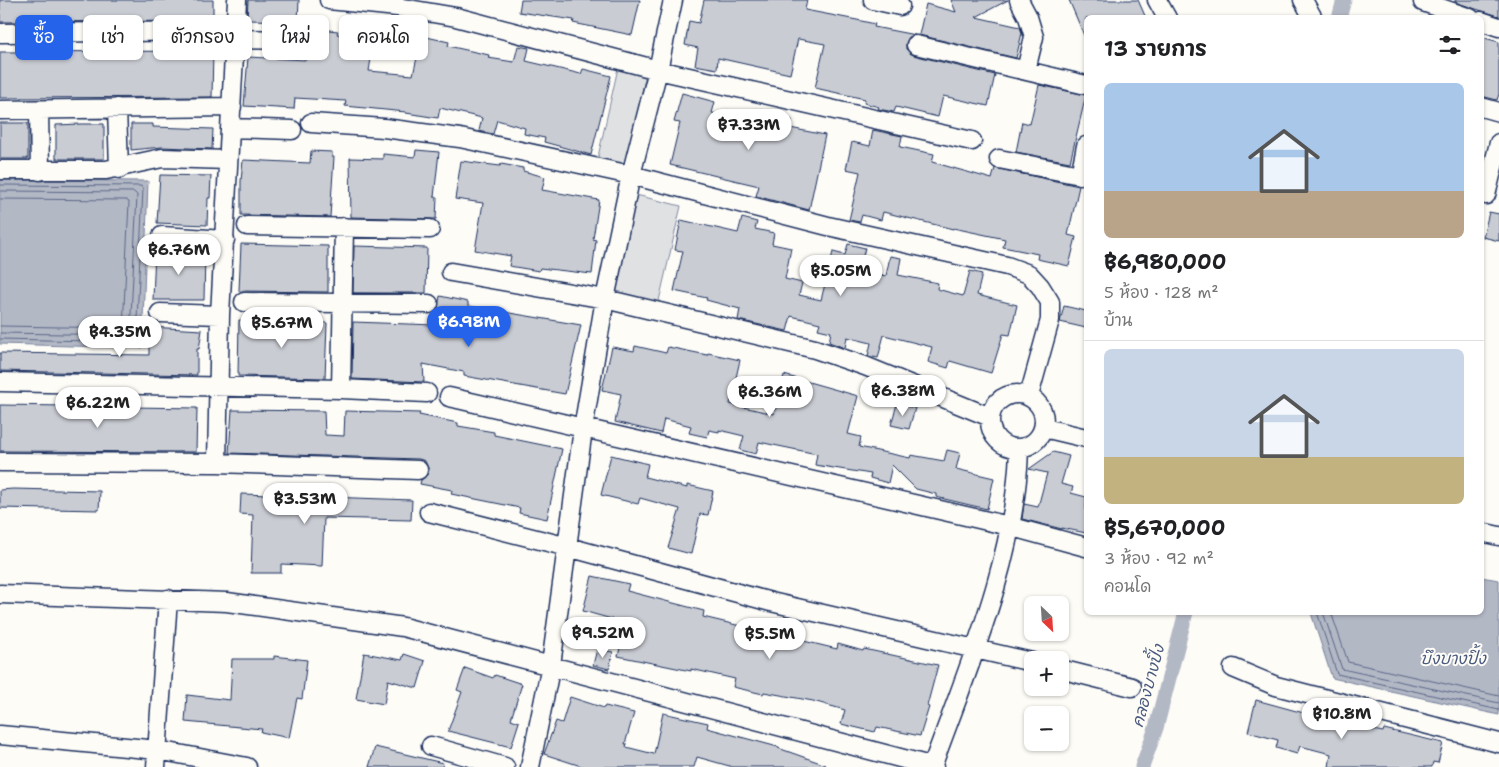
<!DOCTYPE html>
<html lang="th">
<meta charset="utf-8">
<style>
:root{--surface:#fff;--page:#f2f2f2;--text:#202124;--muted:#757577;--line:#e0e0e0;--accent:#2563eb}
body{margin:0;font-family:"Shantell Sans","Playpen Sans Thai",sans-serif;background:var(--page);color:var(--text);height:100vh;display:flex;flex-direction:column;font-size:19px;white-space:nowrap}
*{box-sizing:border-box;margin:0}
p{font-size:16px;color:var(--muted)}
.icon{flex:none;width:28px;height:28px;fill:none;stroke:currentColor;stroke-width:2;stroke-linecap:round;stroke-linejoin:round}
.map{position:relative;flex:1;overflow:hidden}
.sheet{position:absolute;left:1084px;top:15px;width:400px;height:600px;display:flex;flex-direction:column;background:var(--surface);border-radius:8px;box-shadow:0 1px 4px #0004}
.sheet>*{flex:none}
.top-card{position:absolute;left:15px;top:15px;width:475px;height:45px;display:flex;gap:10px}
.needle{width:32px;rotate:155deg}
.fabs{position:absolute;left:1024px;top:596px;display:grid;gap:10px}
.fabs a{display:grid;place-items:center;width:45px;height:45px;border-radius:8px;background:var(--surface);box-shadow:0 1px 4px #0004;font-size:25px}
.price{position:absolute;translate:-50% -42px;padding:0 11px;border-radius:18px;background:#fff;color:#222;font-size:16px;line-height:32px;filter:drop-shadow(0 1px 2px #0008)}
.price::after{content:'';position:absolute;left:50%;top:30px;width:15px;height:11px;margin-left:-8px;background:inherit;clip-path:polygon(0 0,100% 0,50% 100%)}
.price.on{background:var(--accent);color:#fff}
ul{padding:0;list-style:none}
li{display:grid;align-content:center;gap:10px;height:265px;padding:0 20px}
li+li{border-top:1px solid var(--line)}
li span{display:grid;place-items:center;height:155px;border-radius:8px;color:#555}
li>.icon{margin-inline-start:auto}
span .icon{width:90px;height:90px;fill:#fffc;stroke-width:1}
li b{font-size:21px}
h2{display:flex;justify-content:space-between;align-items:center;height:60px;padding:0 20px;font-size:21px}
.pill{padding:0 18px;border-radius:8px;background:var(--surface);box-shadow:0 1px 4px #0004;font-size:18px;line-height:45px}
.pill.on{background:var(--accent);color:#fff}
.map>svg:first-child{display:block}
.green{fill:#e0e1e3;stroke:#7e88a0}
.water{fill:#b3b8c5;stroke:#76819c}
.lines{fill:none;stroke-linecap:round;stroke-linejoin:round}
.shore{stroke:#586687;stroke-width:1}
.canal{stroke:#b3b8c5;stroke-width:15}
.building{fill:#c9ccd3;stroke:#1b2f5e}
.minor-casing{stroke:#1b2f5e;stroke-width:21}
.minor{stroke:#fdfcf7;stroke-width:18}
.labels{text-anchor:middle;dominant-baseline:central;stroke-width:4;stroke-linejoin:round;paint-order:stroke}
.water-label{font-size:16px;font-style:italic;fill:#49587d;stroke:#fdfcf7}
</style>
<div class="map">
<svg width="1499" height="767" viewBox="0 0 1499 767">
<rect width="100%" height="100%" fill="#fdfcf7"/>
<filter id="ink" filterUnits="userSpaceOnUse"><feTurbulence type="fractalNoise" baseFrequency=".02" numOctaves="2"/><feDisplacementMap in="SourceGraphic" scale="10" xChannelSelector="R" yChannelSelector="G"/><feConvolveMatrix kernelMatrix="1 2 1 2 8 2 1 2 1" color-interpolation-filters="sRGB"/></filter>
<g filter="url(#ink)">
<!-- green -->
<path class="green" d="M618,68L646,74L625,167L597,161Z
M632,194L681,206L658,305L609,294Z"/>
<!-- water -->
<path class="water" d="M0,180L148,181L142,348L0,344Z
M1481,577L1499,580V715L1332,678L1311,613L1481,612Z"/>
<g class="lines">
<!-- shore -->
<path class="shore" d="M0,185L141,186L143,189L136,342L0,339
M0,191L134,192L137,195L130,335L0,333
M0,199L126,200L129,202L123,328L0,326
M1317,612L1337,674L1499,710
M1323,612L1342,669L1499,703
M1331,612L1348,662L1499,696"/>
<!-- canal -->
<path class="canal" d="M1339,18L1344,0
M1142,767L1156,728L1186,612"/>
</g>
<!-- building -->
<path class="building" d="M0,0H213V21L0,22Z
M248,0H299L298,21L247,20Z
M521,0H640L632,35L573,23L574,20L519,12Z
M704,0H807L805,10L857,20L875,24L874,27L915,35L909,37L906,43V49L913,55L995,75L988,106L943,96L938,117L896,107L894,112L878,109L879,107L864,103L865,99L815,88L825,44L798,39L790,74L718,58L717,69L695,65L698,48L685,45L689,21L699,23Z
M951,0H1008L976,17L1020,27L1022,33L1016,58L919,35L926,4L956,12Z
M1069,0H1138L1146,18H1086V40Z
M1455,0H1499V16L1476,9L1455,2Z
M310,28L338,31L337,34L374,40L369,71L413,75L422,36L449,42L448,46L489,55L488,58L514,62L518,46L529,48L526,61L581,74L583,69L611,76L591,155L544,142L545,138L524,134L525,128L497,120L493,134L479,131L482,118L440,108L438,118L406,113V112L345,106L346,101L295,98L294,109L244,106L248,57L306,60Z
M1481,37L1499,42V94L1497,100L1481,96Z
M213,51L212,97L0,98V52Z
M1039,85L1086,95L1070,162L1016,152L1022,122L1030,124Z
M682,93L715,102L712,113L754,121L756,112L792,120L790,128L825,135L809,210L756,196L759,186L670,165L680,123L674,122Z
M0,123H28V159H0Z
M81,124H104V159H56V125Z
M131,124H153V127L213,129L212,149L162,147L131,150Z
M873,130L902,136L900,147L934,154L932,162L992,179L995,168L1079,186L1068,235L1076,237L1069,266L1037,259L1038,254L1003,247L1005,239L953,228V229L883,212L881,220L862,215L860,222L849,220L860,172L846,169L852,142L870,146Z
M416,150L439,152L434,197H437L436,219L351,217L350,158L383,159V154L415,157Z
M311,151L332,152V157H334L330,217L241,215V181L243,160L310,163Z
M461,161L500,166L501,164L523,168V171L545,177L542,190L599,200L593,239L596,240L592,274L540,268L539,271L509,266L511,256L475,250L483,203L455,199Z
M160,175L211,176L210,198H208L207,225L157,223Z
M1489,212L1499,214V241L1483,237Z
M742,218L757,222L755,229L774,233L772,244L791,248L785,279L802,283L799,295L821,300L833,252L845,255L848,244L865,248L859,271L886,276L890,256L901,258L898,275L938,283L937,289L963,296L970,271L982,274L977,295L1017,305L1010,335L1003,334L991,373L950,361L948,368L928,362L932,347L884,335L878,358L868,356L871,343L847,337L845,348L829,342L831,332L818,329L820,323L791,316L787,331L738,320L740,309L706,300L707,298L674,291L683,251L675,250L681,220L738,233Z
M241,244L328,246V292L239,291Z
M354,246L427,248L426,293H353Z
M155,250L205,253L204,300H153Z
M440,296L468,302V306L581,325L565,394L464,376V372L423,364L424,382L352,379L353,322L435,325Z
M1064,306L1086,311V328L1060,322Z
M239,320L327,323L325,378L238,376Z
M149,327L202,330L199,349H197V375L0,371V353L149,355Z
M635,346L666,353L668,347L707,355L708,353L740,360L730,404L774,414L784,375L858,396L848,434L861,437L859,447L910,458L911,455L944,461L947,450L960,453L956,469L994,478L987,509L936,497V494L916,489L892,465L888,483L870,478L871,474L815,465L817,454L759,442L756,454L740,450L744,436L719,430V432L709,430L707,437L689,433L691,426L664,419L661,433L615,422L621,394L602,390L612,347L634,351Z
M897,404L915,408L909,429L891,425Z
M0,405L197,408L196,452L0,451Z
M232,410L324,411L325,435L344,436L345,411L420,413L419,415L458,423V426L494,432V435L562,449L547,519L519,513L520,508L451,494L452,490L420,484L421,480L427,475L429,470L425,461L419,459L229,453Z
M1053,452L1069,456L1061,484L1073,487L1071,493L1086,497V533L1062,528V529L1022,519L1024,504L1038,507L1047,473L1029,469Z
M611,455L648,464L645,477L687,488V485L713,491L708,515L700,514L691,554L668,548L680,509L640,498L638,504L601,495Z
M13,489L100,491L99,510L0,508V490Z
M241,494L412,500L411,520L324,518L322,566L281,564V573H251L253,515L240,514Z
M592,576L629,584L627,591L704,611L703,617L837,649L838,644L863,651L864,649L938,665L927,706L929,707L920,736L877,727L875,732L841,724L845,710L813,701L764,692L763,694L733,687L735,679L691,669V671L618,656L626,623L583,611Z
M597,649L613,652L609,669L593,665Z
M364,653L402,660L404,654L425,661L417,688L388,680L384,704L356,699Z
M274,656L307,660L302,699L297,698L289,738L261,732L262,729L185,722L187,695L230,700L232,659H274Z
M465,668L493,678L495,675L522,684L511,719L519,722L511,747L448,731L462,692L457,690Z
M570,697L604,708L605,706L634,713L625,744H627L626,747L654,754L663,713L708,723L707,728L778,747V748L826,765L825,767H733L697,757L694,767H584L544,754L556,721L562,723Z
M1256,700L1344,724L1383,732L1384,729L1443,743L1438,763L1433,762L1432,767H1329L1331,754L1300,746L1297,754L1276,748L1278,740L1248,732Z
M375,747L443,763L442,767H369Z"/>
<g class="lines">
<defs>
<path id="minor" d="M329,0L397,7L456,17L658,70L972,141
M873,0L900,6
M1019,0L1028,17L1034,37L1026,70
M1157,0L1167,18
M1303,0L1313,18
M1423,2L1470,18
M1481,21L1499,27
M0,33L235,31
M235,39L296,40
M916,45L1086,85
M1481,107L1499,112
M117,108L119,169
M0,110L232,107
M39,110L40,171
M311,123L384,128L460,138L631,175L828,226L1007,266L1029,274L1040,286L1050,302V320L1029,396
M230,128L292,130
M999,159L1080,175L1086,146
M0,170H106L162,158L228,160
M1486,195L1499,143
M247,226L430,229
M162,236L225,240
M451,272L605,299L815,349L865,366L990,417
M244,302L429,304
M160,313L220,315
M0,382L341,389L427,393
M341,389L344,227
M990 421a27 27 0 1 1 54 0a27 27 0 1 1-54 0Z
M449,397L1005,525L1086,547
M1044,428L1086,438
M0,462L217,463L418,470
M217,463L220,315L237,0
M429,512L568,547L771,602L1032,662
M1481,532L1499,536
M0,594L227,602L403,627L934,767
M1233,668L1276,686L1499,743
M1060,669L1132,687
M0,735L158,750L247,767
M431,746L505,767
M156,767L168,599
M530,767L551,665L583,429L605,299L631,175L658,70L673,0
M932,767C969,665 1016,558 1019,449"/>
</defs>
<!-- minor casing -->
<use href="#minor" class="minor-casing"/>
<!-- minor -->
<use href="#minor" class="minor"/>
</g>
</g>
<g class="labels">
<!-- water labels -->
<g class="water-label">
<text x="1453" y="658">บึงบางปิ้ง</text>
<text transform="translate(1148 686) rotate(-75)">คลองบางปิ้ง</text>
</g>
</g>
</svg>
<div class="fabs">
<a><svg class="needle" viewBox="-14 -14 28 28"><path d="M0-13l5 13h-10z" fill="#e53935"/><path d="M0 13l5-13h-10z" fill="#757577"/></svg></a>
<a>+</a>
<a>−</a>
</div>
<b class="price" style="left:749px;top:151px">฿7.33M</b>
<b class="price" style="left:179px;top:276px">฿6.76M</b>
<b class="price" style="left:841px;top:297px">฿5.05M</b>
<b class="price on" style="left:469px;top:348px">฿6.98M</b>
<b class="price" style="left:282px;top:349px">฿5.67M</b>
<b class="price" style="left:120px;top:358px">฿4.35M</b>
<b class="price" style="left:903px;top:417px">฿6.38M</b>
<b class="price" style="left:770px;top:418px">฿6.36M</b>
<b class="price" style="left:98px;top:429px">฿6.22M</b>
<b class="price" style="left:305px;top:525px">฿3.53M</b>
<b class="price" style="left:603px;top:659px">฿9.52M</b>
<b class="price" style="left:770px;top:660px">฿5.5M</b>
<b class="price" style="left:1342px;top:740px">฿10.8M</b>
<div class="top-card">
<a class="pill on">ซื้อ</a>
<a class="pill">เช่า</a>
<a class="pill">ตัวกรอง</a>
<a class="pill">ใหม่</a>
<a class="pill">คอนโด</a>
</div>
<section class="sheet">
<h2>13 รายการ<svg class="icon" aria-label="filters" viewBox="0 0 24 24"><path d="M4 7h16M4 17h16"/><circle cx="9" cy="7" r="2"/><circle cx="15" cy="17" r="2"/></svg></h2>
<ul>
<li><span style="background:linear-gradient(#a9c7e8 70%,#b9a48a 0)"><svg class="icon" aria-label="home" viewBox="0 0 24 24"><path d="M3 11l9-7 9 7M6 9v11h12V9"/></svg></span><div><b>฿6,980,000</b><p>5 ห้อง · 128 m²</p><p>บ้าน</p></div></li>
<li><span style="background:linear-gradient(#c9d6e8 70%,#c2b280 0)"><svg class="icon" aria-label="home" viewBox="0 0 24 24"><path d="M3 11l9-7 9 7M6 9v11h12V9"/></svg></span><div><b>฿5,670,000</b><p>3 ห้อง · 92 m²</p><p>คอนโด</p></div></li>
</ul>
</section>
</div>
